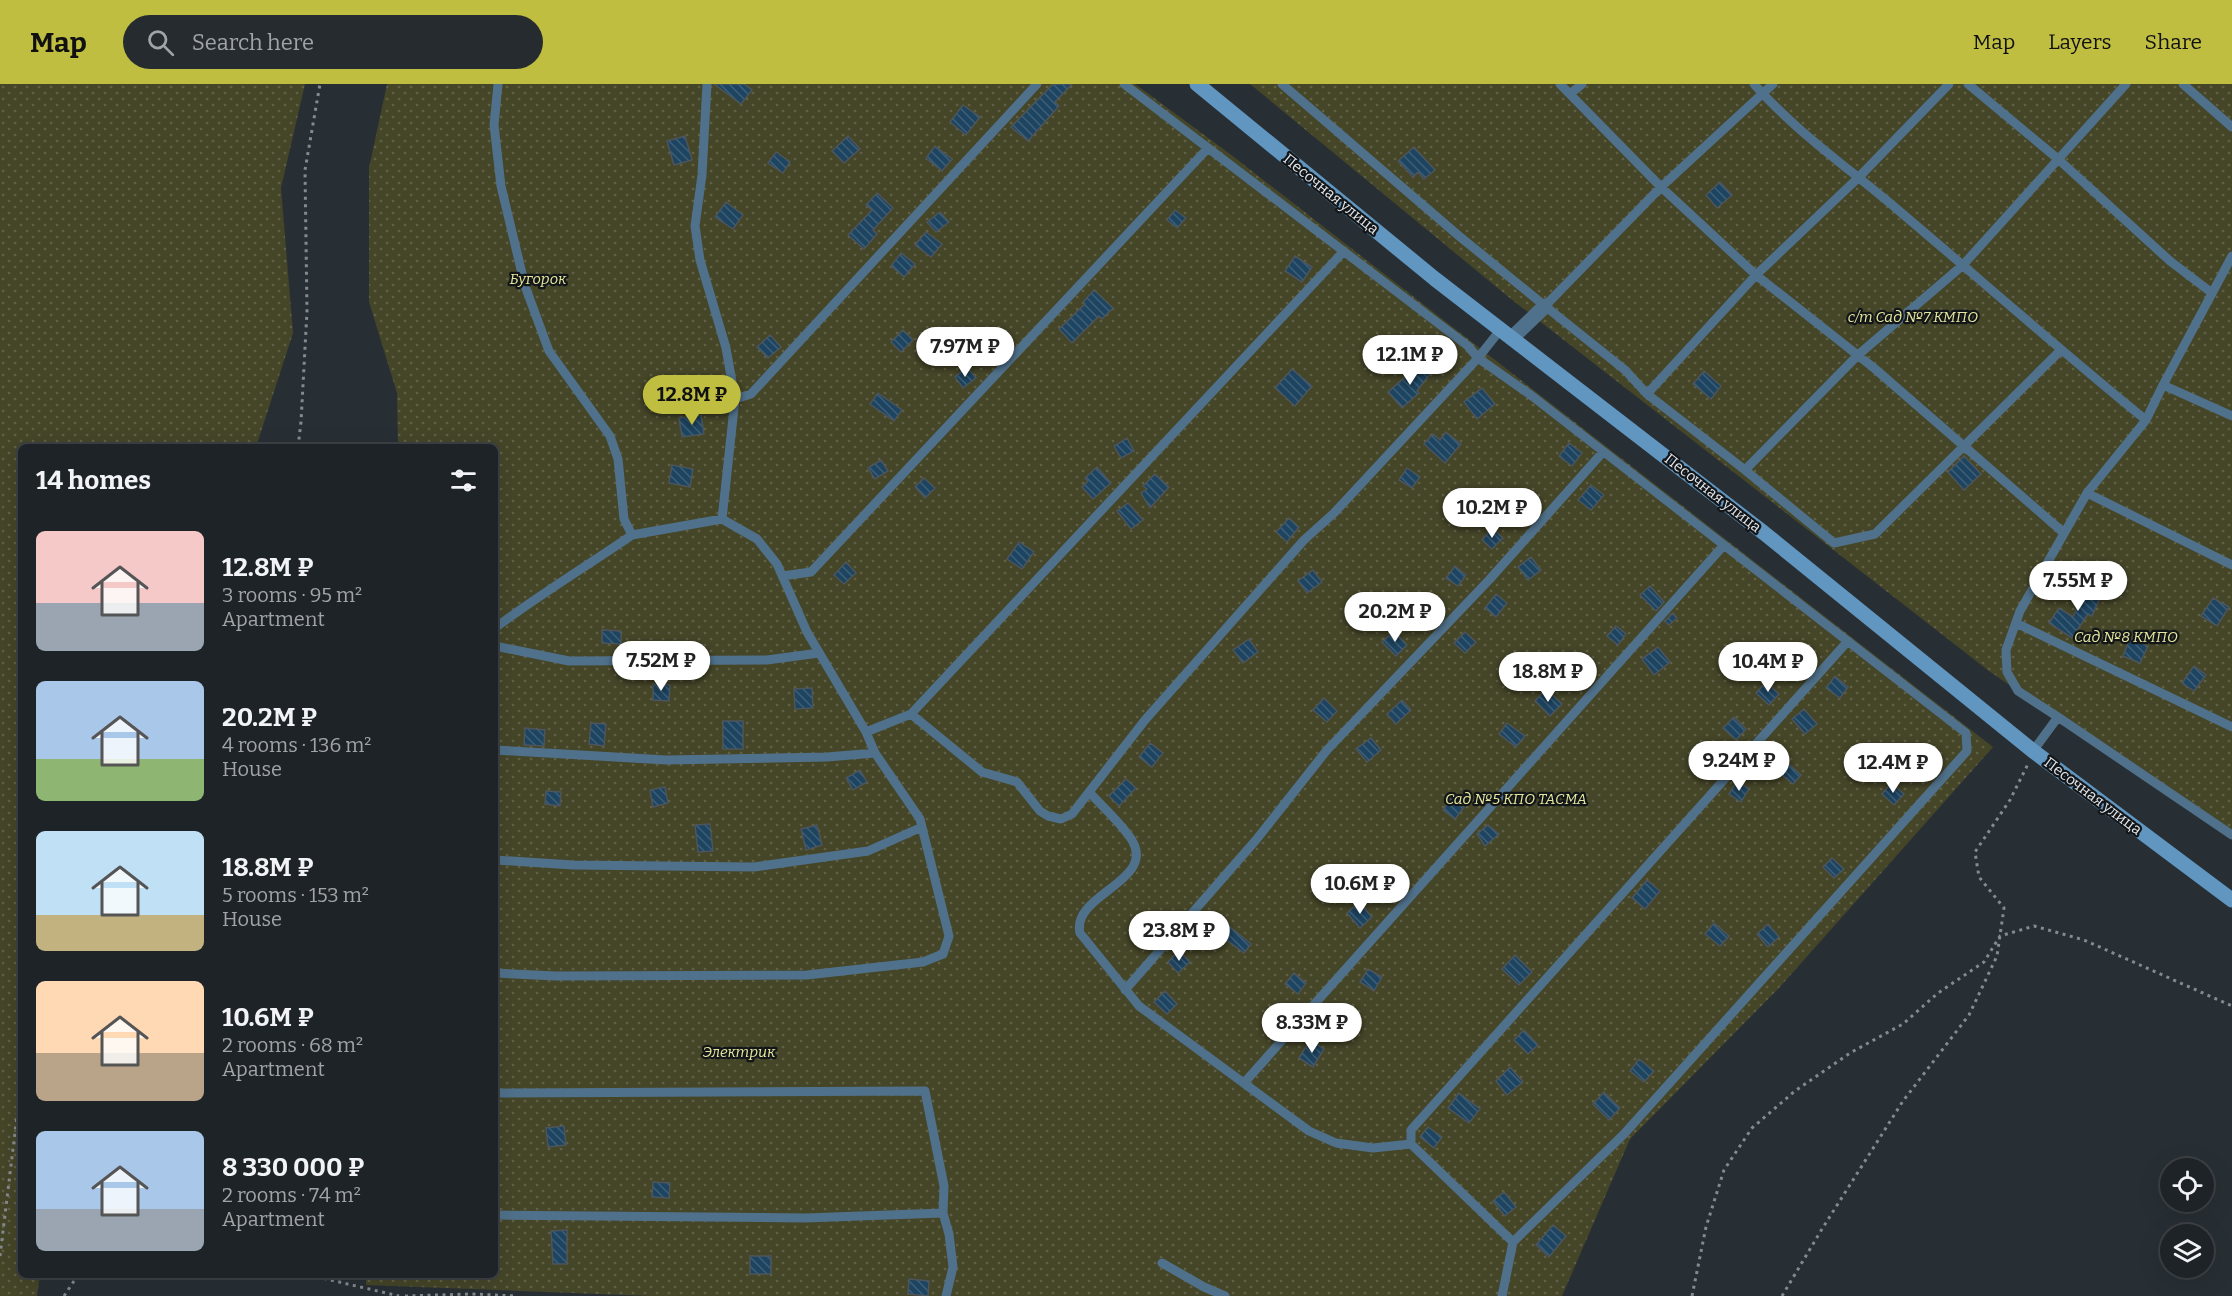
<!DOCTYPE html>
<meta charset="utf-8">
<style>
:root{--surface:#1e2327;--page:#262b2f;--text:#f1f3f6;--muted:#a1a4a7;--line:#3c4044;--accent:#bfbe41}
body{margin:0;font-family:Bitter,serif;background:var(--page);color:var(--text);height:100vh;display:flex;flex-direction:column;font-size:22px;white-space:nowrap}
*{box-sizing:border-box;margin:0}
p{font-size:20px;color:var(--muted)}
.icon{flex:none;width:33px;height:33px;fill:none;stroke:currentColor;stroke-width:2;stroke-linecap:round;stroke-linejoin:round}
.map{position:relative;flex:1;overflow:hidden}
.side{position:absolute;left:18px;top:360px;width:480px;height:834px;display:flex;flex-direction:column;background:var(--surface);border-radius:9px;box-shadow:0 6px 24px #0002,0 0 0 2px var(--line)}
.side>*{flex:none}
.buttons{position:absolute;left:2160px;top:1074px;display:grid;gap:12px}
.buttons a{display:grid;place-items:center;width:54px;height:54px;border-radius:50%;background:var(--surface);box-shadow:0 6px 24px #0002,0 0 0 2px var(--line);font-size:30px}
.price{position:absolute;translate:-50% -51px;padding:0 14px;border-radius:21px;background:#fff;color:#222;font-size:20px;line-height:39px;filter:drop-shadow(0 2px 3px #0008)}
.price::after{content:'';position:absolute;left:50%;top:36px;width:18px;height:14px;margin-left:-9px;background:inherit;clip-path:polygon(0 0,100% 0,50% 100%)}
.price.on{background:var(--accent);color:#111}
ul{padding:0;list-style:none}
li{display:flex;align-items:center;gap:18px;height:150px;padding:0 18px}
li span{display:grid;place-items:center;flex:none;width:168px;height:120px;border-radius:9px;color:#555}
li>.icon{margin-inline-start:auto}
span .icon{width:72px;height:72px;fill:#fffc;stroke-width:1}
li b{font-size:26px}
h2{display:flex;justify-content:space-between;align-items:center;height:72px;padding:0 18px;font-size:26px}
header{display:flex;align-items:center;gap:36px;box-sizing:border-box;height:84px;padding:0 30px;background:var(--accent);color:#111}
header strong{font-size:28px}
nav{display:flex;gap:33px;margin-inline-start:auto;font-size:21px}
.search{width:420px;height:54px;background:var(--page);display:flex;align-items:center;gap:15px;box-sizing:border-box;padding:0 21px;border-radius:33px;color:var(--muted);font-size:22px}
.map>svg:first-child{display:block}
.grass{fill:url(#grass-dots)}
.building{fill:url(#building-back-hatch);stroke:#4d555b;stroke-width:1.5}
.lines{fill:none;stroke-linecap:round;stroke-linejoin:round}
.path{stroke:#858a8f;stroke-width:3;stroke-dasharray:3 4.5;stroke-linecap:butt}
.lane{stroke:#50718b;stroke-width:9}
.street{stroke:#50718b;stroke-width:15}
.secondary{stroke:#6096c0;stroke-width:15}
.labels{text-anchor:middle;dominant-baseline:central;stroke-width:4.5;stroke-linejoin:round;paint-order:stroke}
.street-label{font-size:15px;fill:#e4e8ec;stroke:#131619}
.park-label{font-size:15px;font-style:italic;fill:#e7e89d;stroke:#131619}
</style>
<header>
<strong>Map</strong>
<div class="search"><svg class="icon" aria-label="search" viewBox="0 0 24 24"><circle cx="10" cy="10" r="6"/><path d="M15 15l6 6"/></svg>Search here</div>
<nav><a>Map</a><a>Layers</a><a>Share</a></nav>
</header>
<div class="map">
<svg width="2232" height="1212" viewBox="0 0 2232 1212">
<defs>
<pattern id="grass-dots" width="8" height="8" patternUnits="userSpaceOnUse" patternTransform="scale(1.5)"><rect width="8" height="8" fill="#454528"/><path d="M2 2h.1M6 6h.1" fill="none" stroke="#606047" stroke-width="1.8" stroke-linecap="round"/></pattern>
<pattern id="building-back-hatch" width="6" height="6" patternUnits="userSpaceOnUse" patternTransform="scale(1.5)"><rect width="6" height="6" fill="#1d4460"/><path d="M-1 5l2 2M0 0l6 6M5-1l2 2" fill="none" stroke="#3e5f77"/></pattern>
</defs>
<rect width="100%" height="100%" fill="#282f34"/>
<!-- grass -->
<path class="grass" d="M0,0H305L281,104L293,249L256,363H21V1191H40L37,1212H0Z
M387,0H1135L1230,70L1993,663L1779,904L1630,1055L1562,1212H650L366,1201V1191H495V363H398L397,309L369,218V84Z
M1250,0H2232V755L1989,587L1511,215Z"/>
<!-- building -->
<path class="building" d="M714,0H744L752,6L741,20Z
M1053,0H1072L1055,18L1059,22L1028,57L1011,43Z
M963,21L980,33L966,51L950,38Z
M685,52L692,76L674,81L667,57Z
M848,52L860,65L844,79L832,67Z
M935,62L952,75L942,87L926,74Z
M1414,63L1435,86L1424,95L1418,88L1413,93L1398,77Z
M776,68L790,78L783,89L768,79Z
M1720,98L1732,111L1717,124L1706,111Z
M877,109L893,124L873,146L877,150L864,165L848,151L872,126L866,121Z
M726,118L743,131L733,145L715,133Z
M1175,126L1186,134L1177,144L1167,136Z
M940,128L949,138L936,148L927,138Z
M926,148L942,160L931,173L915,161Z
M901,169L915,180L904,193L891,182Z
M1295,172L1312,183L1302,198L1285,187Z
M1094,206L1113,224L1102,235L1099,232L1072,259L1059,245L1085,220L1083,218Z
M903,246L913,256L901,268L891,258Z
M770,251L781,263L768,274L757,263Z
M1422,278L1433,286L1417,307L1419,309L1402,324L1388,308L1405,293L1408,296Z
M967,283L976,294L963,304L955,293Z
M1292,285L1312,302L1295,322L1275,304Z
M1704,287L1721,302L1711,315L1693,300Z
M1482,304L1495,320L1477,335L1464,318Z
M878,309L902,326L894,337L870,320Z
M701,331L704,350L682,353L679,334Z
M1446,348L1461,360L1445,379L1424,360L1433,350L1440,356Z
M1127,354L1134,367L1121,374L1114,362Z
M1569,359L1582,369L1572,382L1559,372Z
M1964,372L1981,390L1964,406L1948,388Z
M881,376L888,387L875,395L868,384Z
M672,381L693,385L690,403L669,399Z
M1097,383L1111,399L1093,415L1082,403L1088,397L1085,394Z
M1407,384L1420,393L1412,404L1399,396Z
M1155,390L1169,403L1150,424L1141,409L1147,405L1143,402Z
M924,394L935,404L925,414L915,403Z
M1591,401L1604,411L1591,426L1578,416Z
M1128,419L1143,436L1131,445L1117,427Z
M1289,434L1299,443L1287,458L1276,448Z
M1492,444L1503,454L1492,465L1482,456Z
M1019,458L1034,468L1022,485L1007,475Z
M1531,473L1541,486L1528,496L1518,483Z
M846,478L856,489L844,500L834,491Z
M1455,482L1466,491L1458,502L1446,494Z
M1313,486L1322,498L1307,509L1298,497Z
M2087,500L2103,507L2092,532L2088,530L2072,554L2049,539L2059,524L2073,533Z
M1650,502L1664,518L1656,527L1640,511Z
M1496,510L1507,519L1496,533L1485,524Z
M2213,514L2229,523L2217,542L2201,532Z
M1673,529L1677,534L1669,541L1665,537Z
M1616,542L1626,550L1618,561L1607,552Z
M602,546L621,547V560L602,559Z
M1394,547L1407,561L1396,572L1382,558Z
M1465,548L1476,558L1465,569L1454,559Z
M2130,554L2148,562L2140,579L2123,572Z
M1249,555L1258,568L1243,579L1233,566Z
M1658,563L1670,578L1654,591L1642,575Z
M1799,567L1809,576L1799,587L1789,578Z
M2194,582L2206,591L2194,607L2182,599Z
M1835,592L1848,603L1840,614L1826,604Z
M1766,598L1779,610L1769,621L1756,609Z
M653,600L670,601L669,617L653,616Z
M812,604L813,624L795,625L794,605Z
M1546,605L1562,620L1550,632L1535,617Z
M1324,614L1337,627L1327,638L1313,626Z
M1402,616L1411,626L1396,640L1387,630Z
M1804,625L1817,640L1805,650L1792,635Z
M1734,633L1746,645L1736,656L1723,644Z
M723,637H743V665H723Z
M591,639L606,640L604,662L589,660Z
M1507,639L1525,652L1516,663L1499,650Z
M525,644L545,646L544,662L524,661Z
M1371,654L1381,666L1367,678L1356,665Z
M1150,659L1163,669L1152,683L1139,673Z
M1926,661L1941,676L1929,687L1915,672Z
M1771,664L1801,691L1793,700L1762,674Z
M860,686L867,698L853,706L846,694Z
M1126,695L1136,704L1119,722L1109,712Z
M1737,697L1749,705L1741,718L1729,710Z
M1891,699L1904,710L1894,721L1882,710Z
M665,703L668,719L653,723L650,706Z
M546,707L561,708L560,722L545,720Z
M1452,713L1464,723L1455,735L1443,726Z
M710,740L713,767L698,768L695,741Z
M817,741L822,761L806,766L801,745Z
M1488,741L1499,750L1485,762L1477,750Z
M1832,774L1844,785L1834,794L1823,783Z
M1647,796L1660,807L1645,825L1632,814Z
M1359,818L1372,833L1360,844L1347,829Z
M1218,833L1251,860L1244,869L1209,843Z
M1714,839L1729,852L1720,862L1705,850Z
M1768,840L1779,853L1768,863L1757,850Z
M1179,867L1190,878L1178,889L1168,878Z
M1515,871L1532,888L1519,901L1502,885Z
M1368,885L1382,893L1374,907L1360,898Z
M1294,889L1306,899L1298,910L1285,900Z
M1165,907L1177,920L1167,930L1154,918Z
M1524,946L1538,961L1528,970L1514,956Z
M1310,956L1324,965L1313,983L1299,974Z
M1639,975L1654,987L1644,998L1630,987Z
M1510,983L1523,998L1507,1011L1496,997Z
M1604,1008L1620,1024L1609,1036L1593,1020Z
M1459,1009L1480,1025L1469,1039L1448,1024Z
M564,1042L566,1061L548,1063L546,1044Z
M1428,1043L1442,1053L1434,1064L1420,1053Z
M653,1098L670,1099L669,1114L652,1113Z
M1504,1108L1516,1123L1505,1132L1493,1117Z
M1553,1141L1566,1152L1549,1173L1536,1161Z
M567,1146V1180H553L551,1147Z
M750,1172H771V1190H750Z
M909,1195L929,1197L928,1212L908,1210Z"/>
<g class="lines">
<!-- path -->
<path class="path" d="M298,363L301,338L307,227L305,86L320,0
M0,1172L21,999
M309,1191L399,1212
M64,1212L78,1191
M405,1212L472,1210L516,1212
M1692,1212L1706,1143L1724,1086L1752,1044L1795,1007L1850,969L1903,940L1938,909L1984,878L2000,852L2034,842L2084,856L2232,922
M1782,1212L1822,1145L1903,1017L1969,931L1997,872L2004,824L1979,793L1975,768L2010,716L2028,680"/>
<!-- lane -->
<path class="lane" d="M707,0L702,91L695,142L700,176L726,264L735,315L722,435
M1124,0L1468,262L1478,274L1532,312L1966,649L1967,667L1624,1050L1513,1158L1502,1212
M1282,0L1459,152L1545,222L1661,103L1773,0
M1560,0L1661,103L1756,191L1874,284L2064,449
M1754,0C1796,48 1850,85 1898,126C1981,196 2062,268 2146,336
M1968,0L2058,75L2170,177L2212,209
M2183,0L2232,43
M1570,10L1582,0
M1545,222L1625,286L1647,310L1745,386L1834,459L1875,450L2060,267
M2163,301L2232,332
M1647,310L1756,191L1859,93L1949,0
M735,315L751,310L1037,0
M1745,386L1858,271L1963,181L2126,0
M2087,409L2232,481
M782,492L811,488L1208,64
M2016,539L2232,643
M495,544C539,511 587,482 632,451L624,435L618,375L610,352L549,267L525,202L501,102L494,41L498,0
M495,562L569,577L767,576L819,569
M911,630L1344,167
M2058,633L2232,751
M866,648L911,630L982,688L1017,698L1040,727L1048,732L1061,735L1072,730L1145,636L1304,456L1334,429L1478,274L1501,245
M495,666L666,676L827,673L875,669
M2033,667L2058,633L2018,607L2007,588L2006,566L2020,527L2087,409L2146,336L2163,301L2232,172
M1090,709C1102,722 1125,743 1133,758C1154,798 1071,811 1080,849L1139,922L1309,1047L1336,1059L1373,1064L1411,1060L1513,1158
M495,776L573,781L754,783L868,767L922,743
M495,889L556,892L807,891L923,878L943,870L949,852L920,735L875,669L866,648L807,548L777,480L757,455L722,435L632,451
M1125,906L1256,756L1327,666L1489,496L1603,368
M1244,999L1724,461
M495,1009L925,1007L944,1102L943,1129L949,1150L953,1183L946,1212
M1411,1060V1046L1848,557
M495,1131L805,1134L943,1129
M1162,1179L1204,1203L1225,1212"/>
<!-- street -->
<path class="street" d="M1512,254L1545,222"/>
<!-- secondary -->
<path class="secondary" d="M1197,0L1435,195L1764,449L2033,667L2232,816"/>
</g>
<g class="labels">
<!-- street labels -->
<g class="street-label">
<text transform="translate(1331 110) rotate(39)">Песочная улица</text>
<text transform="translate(1713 409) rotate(38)">Песочная улица</text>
<text transform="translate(2093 712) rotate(37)">Песочная улица</text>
</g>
<!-- park labels -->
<g class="park-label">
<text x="538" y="195">Бугорок</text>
<text x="1913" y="233">с/т Сад №7 КМПО</text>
<text x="2126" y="553">Сад №8 КМПО</text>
<text x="1516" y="715">Сад №5 КПО ТАСМА</text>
<text x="739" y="968">Электрик</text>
</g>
</g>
</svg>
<div class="buttons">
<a><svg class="icon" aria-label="locate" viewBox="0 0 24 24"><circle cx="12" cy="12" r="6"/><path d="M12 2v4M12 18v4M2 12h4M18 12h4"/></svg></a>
<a><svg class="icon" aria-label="layers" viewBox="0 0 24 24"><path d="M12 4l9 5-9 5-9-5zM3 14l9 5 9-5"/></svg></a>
</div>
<b class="price" style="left:965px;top:294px">7.97M ₽</b>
<b class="price" style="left:1410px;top:302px">12.1M ₽</b>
<b class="price on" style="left:692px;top:342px">12.8M ₽</b>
<b class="price" style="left:1492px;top:455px">10.2M ₽</b>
<b class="price" style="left:2078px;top:528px">7.55M ₽</b>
<b class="price" style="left:1395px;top:559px">20.2M ₽</b>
<b class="price" style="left:661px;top:608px">7.52M ₽</b>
<b class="price" style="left:1768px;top:609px">10.4M ₽</b>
<b class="price" style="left:1548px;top:619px">18.8M ₽</b>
<b class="price" style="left:1739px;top:708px">9.24M ₽</b>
<b class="price" style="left:1893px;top:710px">12.4M ₽</b>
<b class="price" style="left:1360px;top:831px">10.6M ₽</b>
<b class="price" style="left:1179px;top:878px">23.8M ₽</b>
<b class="price" style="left:1312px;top:970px">8.33M ₽</b>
<section class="side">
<h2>14 homes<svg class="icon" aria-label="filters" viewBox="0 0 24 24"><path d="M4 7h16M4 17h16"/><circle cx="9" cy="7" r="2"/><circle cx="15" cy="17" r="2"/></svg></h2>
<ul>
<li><span style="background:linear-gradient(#f6c9c9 60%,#9aa5b1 0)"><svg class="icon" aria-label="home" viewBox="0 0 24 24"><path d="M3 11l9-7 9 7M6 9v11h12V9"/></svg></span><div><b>12.8M ₽</b><p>3 rooms · 95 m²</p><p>Apartment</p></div></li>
<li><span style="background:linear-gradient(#a9c7e8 65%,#8fb573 0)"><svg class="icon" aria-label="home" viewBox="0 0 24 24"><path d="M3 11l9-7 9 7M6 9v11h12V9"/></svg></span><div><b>20.2M ₽</b><p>4 rooms · 136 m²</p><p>House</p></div></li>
<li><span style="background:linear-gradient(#bfe0f5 70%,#c2b280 0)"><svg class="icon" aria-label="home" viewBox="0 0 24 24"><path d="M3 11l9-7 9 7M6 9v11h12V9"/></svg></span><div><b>18.8M ₽</b><p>5 rooms · 153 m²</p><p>House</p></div></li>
<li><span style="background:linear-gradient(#ffd9b3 60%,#b9a48a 0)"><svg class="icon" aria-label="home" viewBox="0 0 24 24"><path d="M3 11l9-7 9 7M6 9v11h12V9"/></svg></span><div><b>10.6M ₽</b><p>2 rooms · 68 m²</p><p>Apartment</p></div></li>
<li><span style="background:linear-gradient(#a9c7e8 65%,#9aa5b1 0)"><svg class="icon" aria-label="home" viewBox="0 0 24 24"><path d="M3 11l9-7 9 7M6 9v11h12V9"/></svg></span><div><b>8 330 000 ₽</b><p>2 rooms · 74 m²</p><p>Apartment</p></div></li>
</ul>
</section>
</div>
